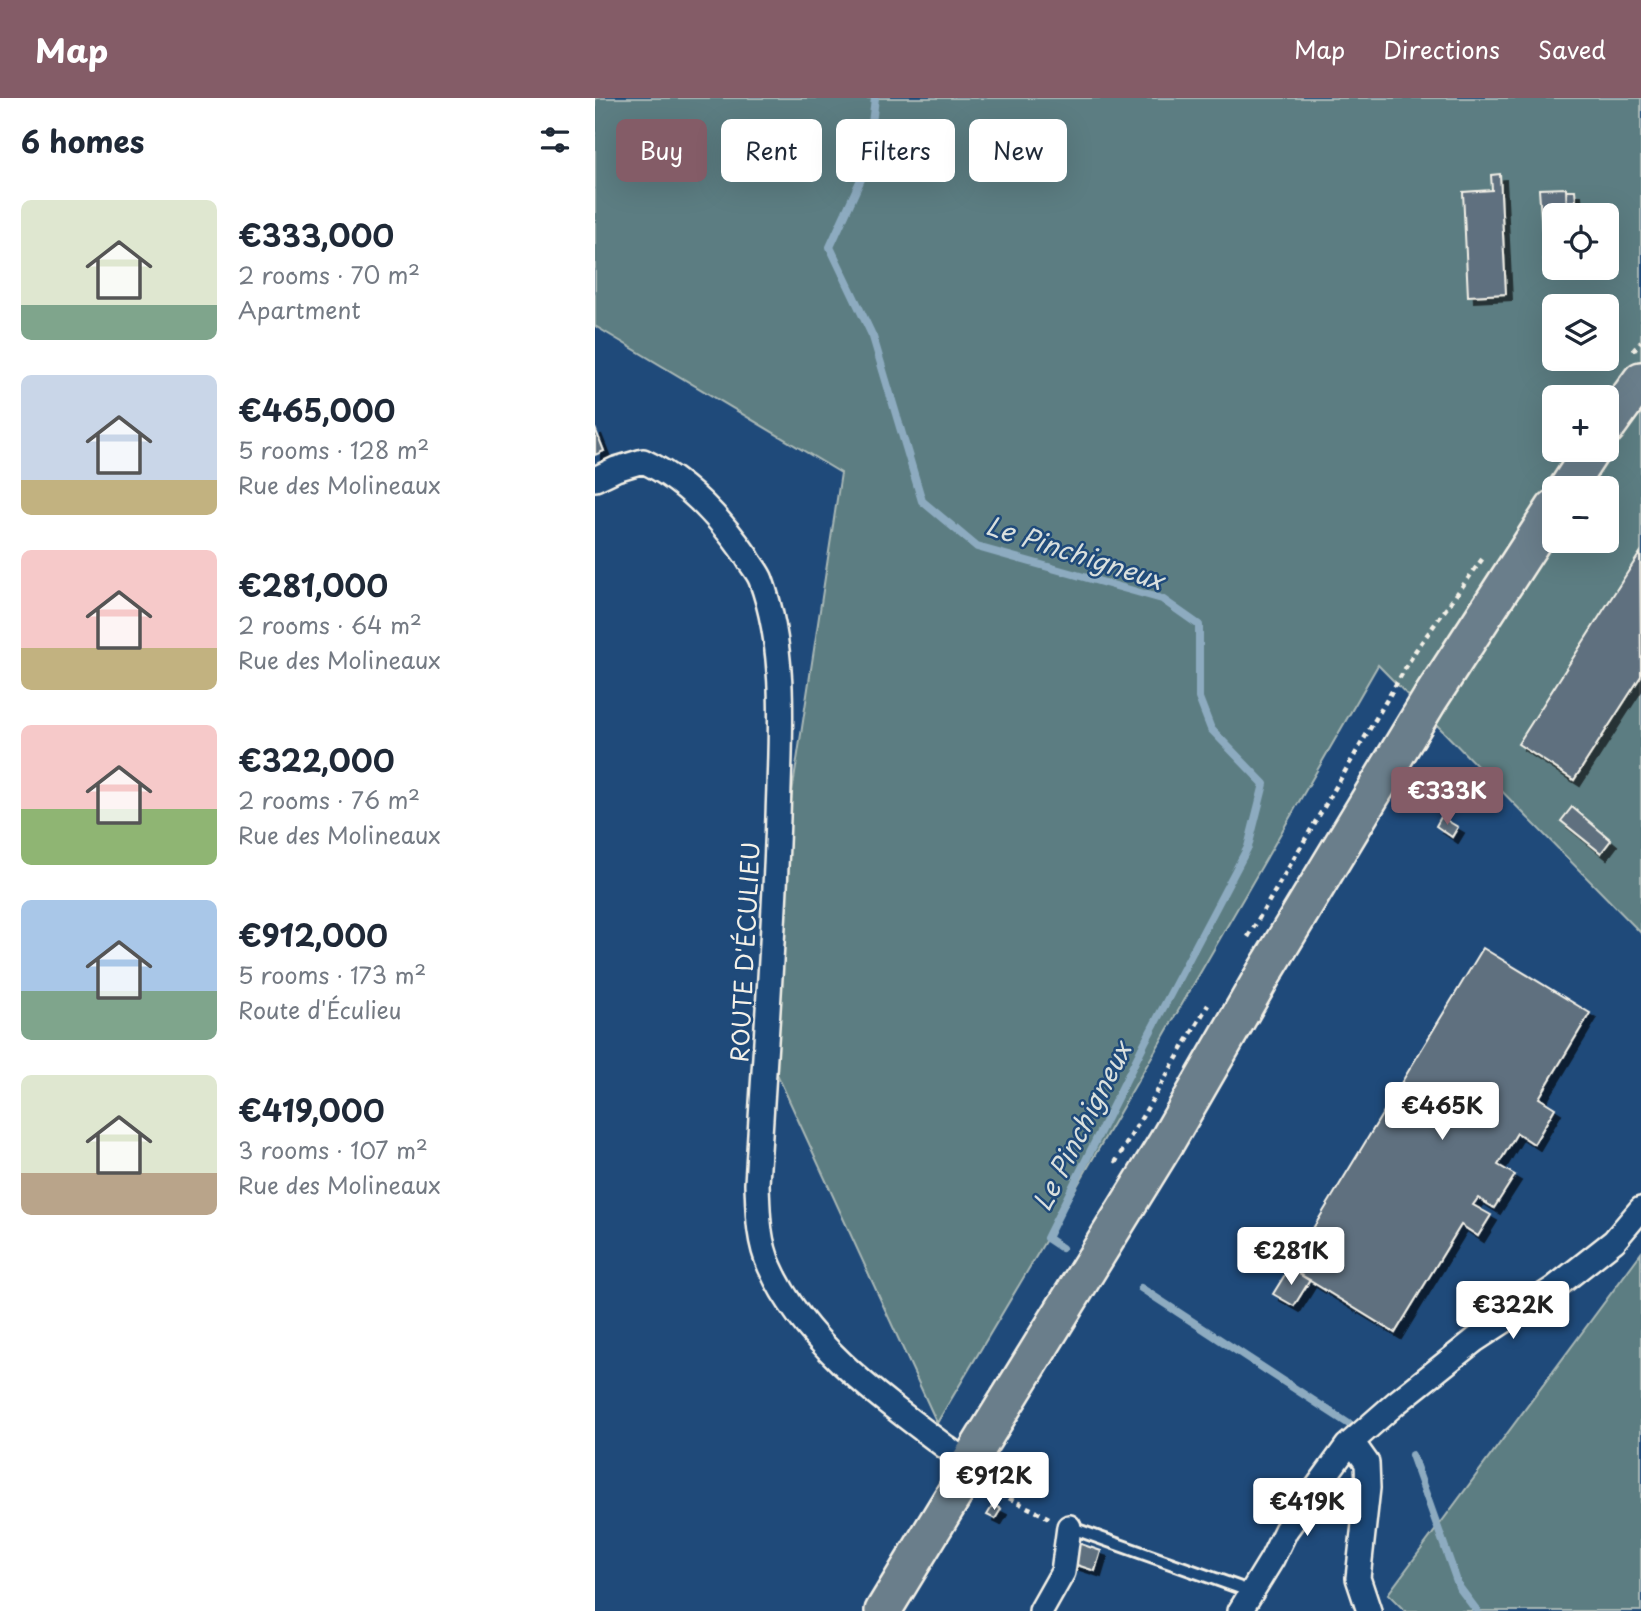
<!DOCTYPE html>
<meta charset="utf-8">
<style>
:root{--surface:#fff;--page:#f6f6f7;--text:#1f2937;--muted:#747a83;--accent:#845c67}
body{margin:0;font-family:"Playpen Sans",sans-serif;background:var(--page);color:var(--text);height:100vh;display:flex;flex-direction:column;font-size:26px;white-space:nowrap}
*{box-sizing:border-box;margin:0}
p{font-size:23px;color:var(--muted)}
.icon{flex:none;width:38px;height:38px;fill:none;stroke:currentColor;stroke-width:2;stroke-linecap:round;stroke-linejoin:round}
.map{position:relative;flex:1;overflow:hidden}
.panel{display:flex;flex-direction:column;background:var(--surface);width:595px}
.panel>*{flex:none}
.hud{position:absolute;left:21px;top:21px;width:665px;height:63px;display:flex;gap:14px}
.controls{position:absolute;left:947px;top:105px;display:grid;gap:14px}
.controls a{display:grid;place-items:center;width:77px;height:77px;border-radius:10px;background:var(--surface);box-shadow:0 7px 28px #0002;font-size:35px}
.price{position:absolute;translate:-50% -60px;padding:0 16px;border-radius:7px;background:#fff;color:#222;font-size:23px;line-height:46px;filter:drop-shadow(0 2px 4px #0008)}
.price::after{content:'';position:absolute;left:50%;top:42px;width:21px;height:16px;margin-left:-10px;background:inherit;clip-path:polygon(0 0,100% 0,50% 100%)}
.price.active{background:var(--accent);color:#fff}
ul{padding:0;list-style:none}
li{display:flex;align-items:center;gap:21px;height:175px;padding:0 21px}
li span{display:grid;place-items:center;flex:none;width:196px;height:140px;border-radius:10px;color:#555}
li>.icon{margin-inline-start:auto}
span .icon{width:84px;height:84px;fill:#fffc;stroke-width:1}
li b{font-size:30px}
h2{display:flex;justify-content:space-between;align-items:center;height:84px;padding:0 21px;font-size:30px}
.pill{padding:0 24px;border-radius:10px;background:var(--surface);box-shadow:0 7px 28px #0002;font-size:24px;line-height:63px}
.pill.active{background:var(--accent);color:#fff}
header{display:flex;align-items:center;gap:42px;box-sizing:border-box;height:98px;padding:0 35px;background:var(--accent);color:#fff}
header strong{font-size:33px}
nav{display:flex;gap:38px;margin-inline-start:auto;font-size:24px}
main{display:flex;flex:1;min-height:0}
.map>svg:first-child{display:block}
.green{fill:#5c7d82;stroke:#a8b7b5;stroke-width:2;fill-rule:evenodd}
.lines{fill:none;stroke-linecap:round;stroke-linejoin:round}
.stream{stroke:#8dabc0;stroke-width:8}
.building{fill:#5e707f;stroke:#f4f1e8;stroke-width:2;filter:url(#shadow)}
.service-casing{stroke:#f4f1e8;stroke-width:16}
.minor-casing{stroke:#f4f1e8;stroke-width:28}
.primary-casing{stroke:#f4f1e8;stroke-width:40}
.path{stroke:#f4f1e8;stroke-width:4.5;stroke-dasharray:5 5;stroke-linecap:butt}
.service{stroke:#1f4a7a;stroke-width:10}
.minor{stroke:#1f4a7a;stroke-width:23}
.primary{stroke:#6b7e8b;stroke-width:35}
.labels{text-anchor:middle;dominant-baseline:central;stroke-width:5;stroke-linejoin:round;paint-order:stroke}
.street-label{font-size:24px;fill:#f4f1e8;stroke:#1f4a7a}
.water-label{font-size:26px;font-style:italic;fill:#dae0de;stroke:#1f4a7a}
</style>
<header>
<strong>Map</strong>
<nav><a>Map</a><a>Directions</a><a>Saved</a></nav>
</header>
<main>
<section class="panel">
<h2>6 homes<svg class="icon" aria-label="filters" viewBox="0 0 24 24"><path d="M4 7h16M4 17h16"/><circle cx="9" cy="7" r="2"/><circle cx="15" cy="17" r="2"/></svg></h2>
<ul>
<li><span style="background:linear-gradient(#dfe7d0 75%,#7fa58c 0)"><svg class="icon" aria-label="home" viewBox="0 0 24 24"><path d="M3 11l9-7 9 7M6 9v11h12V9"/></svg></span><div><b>€333,000</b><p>2 rooms · 70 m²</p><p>Apartment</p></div></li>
<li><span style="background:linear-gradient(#c9d6e8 75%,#c2b280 0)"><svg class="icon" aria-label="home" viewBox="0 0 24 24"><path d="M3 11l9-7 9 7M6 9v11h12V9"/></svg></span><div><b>€465,000</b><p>5 rooms · 128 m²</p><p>Rue des Molineaux</p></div></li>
<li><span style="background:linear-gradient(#f6c9c9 70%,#c2b280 0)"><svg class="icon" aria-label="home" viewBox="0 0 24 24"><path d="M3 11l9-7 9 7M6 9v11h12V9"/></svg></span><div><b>€281,000</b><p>2 rooms · 64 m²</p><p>Rue des Molineaux</p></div></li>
<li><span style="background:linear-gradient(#f6c9c9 60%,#8fb573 0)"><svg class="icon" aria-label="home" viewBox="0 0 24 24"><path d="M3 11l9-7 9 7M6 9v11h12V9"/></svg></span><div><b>€322,000</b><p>2 rooms · 76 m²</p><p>Rue des Molineaux</p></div></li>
<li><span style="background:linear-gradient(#a9c7e8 65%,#7fa58c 0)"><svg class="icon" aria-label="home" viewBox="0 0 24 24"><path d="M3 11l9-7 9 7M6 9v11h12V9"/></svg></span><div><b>€912,000</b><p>5 rooms · 173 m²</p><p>Route d'Éculieu</p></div></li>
<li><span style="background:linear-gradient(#dfe7d0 70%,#b9a48a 0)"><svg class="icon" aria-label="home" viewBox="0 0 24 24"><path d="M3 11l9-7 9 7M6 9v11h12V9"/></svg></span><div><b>€419,000</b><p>3 rooms · 107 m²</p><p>Rue des Molineaux</p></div></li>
</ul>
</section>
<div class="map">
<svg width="1046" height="1513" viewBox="0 0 1046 1513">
<defs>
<filter id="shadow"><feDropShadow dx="6" dy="6" stdDeviation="0" flood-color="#0009"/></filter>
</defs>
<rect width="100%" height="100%" fill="#1f4a7a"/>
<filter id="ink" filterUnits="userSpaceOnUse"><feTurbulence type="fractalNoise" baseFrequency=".0143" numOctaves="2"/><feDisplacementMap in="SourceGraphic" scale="14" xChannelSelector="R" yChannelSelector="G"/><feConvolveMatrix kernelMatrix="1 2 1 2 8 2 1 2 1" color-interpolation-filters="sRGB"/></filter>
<g filter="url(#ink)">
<!-- green -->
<path class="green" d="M0,0H1046V835L783,567L452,1140L342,1325L161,930L246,375L0,228ZM959,117H1012V170H959ZM959,208H1012V261H959ZM959,299H1012V352H959ZM959,390H1012V443H959Z
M1046,1155V1513H810L793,1496Z"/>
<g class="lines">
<!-- stream -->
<path class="stream" d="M280,0L272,68L235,149L278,239L327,403L382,449L567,501L604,527V600L616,631L669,686L653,749L550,944L452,1140L467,1150
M546,1190L754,1326
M817,1357L864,1489L882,1513"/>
</g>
<!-- building -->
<path class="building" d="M905,76L911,196L873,198L868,94L897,92L896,77Z
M971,90L972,117H959V163L949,164L944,91Z
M971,92H980L981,103L972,104Z
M0,330L9,353L0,357Z
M1045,455L1046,578L979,682L923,646Z
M977,709L1016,742L1006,755L966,723Z
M846,719L863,729L857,739L841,728Z
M888,850L995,915L944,1000L960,1010L939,1046L922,1035L903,1067L920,1077L899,1110L883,1100L878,1107L896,1117L883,1138L866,1127L800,1235L694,1170Z
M694,1170L715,1182L699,1208L678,1196Z
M398,1407L406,1411L400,1421L392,1417Z
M483,1445L506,1453L500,1473L476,1465Z"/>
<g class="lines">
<defs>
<path id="service" d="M474,1429L657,1494"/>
<path id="minor" d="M0,381L21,371L48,363C92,383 125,420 152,459C156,467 163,474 166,482C193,556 185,642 183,719C179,842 169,964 162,1086C163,1114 163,1143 175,1169C212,1253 303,1312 373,1366
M757,1344L772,1365L773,1390L763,1480L774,1513
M446,1513L468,1474L474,1429
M645,1513L677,1461L691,1432L752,1348L801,1305L880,1242L958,1191L1019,1143L1046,1111"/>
<path id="primary" d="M1012,329L1046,282
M972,390L997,352
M288,1513L369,1380L373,1366L571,1045L668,877L835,601L959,410"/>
</defs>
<!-- service casing -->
<use href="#service" class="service-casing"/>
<!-- minor casing -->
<use href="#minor" class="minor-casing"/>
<!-- primary casing -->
<use href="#primary" class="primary-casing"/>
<!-- path -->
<path class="path" d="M1038,253L1046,243
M653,839L821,552L888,460
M520,1065L613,907
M396,1391L454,1420"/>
<!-- service -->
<use href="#service" class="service"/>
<!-- minor -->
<use href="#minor" class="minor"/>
<!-- primary -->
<use href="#primary" class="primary"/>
</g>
</g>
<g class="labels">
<!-- street labels -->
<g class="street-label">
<text transform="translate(149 854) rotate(-87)">ROUTE D'ÉCULIEU</text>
</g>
<!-- water labels -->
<g class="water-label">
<text transform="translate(480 454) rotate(18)">Le Pinchigneux</text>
<text transform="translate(486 1028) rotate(-63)">Le Pinchigneux</text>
</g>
</g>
</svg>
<div class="controls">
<a><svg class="icon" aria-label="locate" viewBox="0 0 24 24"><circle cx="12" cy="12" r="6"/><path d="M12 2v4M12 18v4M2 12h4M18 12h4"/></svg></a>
<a><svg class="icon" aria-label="layers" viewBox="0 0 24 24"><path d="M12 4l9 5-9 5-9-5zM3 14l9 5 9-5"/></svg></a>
<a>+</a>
<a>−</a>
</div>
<b class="price active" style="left:852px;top:729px">€333K</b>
<b class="price" style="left:847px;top:1044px">€465K</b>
<b class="price" style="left:696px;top:1189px">€281K</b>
<b class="price" style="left:918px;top:1243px">€322K</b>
<b class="price" style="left:399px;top:1414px">€912K</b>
<b class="price" style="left:712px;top:1440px">€419K</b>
<div class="hud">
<a class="pill active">Buy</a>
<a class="pill">Rent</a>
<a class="pill">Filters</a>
<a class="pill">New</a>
</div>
</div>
</main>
